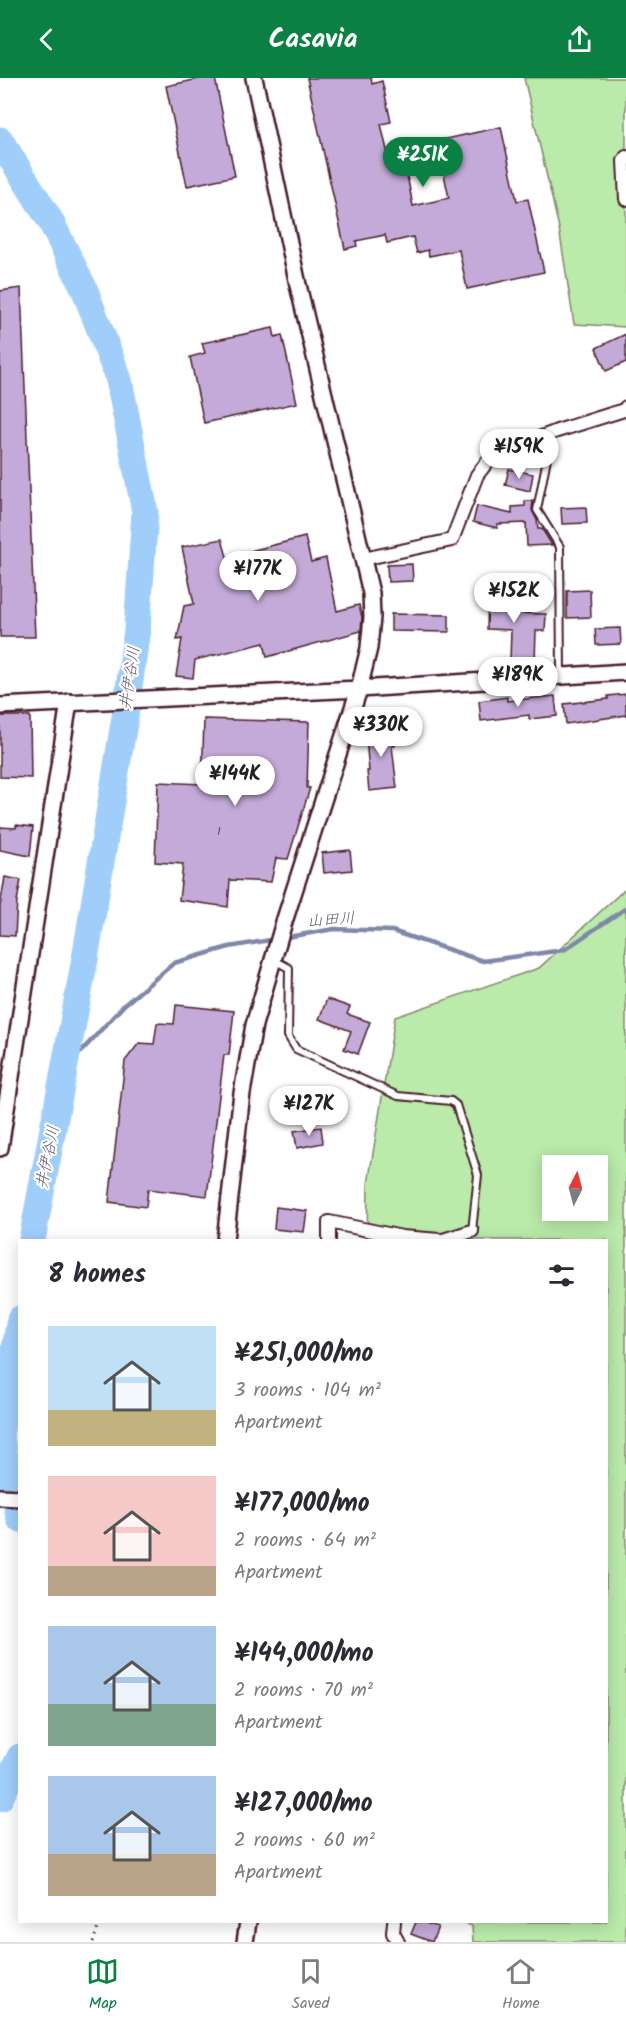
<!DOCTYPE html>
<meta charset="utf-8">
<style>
:root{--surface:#fff;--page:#f2f2f3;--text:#2b2b33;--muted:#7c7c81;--line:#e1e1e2;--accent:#0b8043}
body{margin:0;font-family:Kalam,"Klee One",sans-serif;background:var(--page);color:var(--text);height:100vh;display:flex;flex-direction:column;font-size:22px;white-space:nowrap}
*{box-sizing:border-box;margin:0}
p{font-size:20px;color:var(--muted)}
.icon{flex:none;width:33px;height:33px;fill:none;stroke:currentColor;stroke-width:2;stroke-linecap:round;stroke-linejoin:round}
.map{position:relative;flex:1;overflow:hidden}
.sheet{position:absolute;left:18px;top:1161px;width:590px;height:684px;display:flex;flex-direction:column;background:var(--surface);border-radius:0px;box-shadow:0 3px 15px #0003}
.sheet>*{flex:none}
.needle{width:39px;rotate:6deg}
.tools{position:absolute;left:542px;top:1077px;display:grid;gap:12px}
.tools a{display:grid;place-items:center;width:66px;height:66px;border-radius:0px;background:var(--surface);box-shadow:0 3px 15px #0003;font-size:30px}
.price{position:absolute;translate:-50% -51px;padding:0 14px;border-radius:21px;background:#fff;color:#222;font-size:20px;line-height:39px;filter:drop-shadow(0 2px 3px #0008)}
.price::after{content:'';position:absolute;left:50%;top:36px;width:18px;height:14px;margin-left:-9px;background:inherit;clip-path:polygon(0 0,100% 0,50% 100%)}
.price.current{background:var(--accent);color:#fff}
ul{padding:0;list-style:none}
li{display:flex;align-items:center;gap:18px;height:150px;padding:0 30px}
li span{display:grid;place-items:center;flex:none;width:168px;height:120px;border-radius:0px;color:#555}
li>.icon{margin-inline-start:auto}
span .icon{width:72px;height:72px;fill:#fffc;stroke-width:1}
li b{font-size:26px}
h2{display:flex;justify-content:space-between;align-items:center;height:72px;padding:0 30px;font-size:26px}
header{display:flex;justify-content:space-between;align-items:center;height:78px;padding:0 30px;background:var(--accent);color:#fff;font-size:27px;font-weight:700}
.dock{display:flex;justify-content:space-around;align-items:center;height:84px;border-top:2px solid var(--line);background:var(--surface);font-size:16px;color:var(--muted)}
.dock a{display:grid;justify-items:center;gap:3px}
.dock .current{color:var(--accent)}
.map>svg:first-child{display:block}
.green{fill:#baebaa;stroke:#82856a;stroke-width:1.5;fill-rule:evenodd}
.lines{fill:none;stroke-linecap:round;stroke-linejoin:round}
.stream{stroke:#7e88a8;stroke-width:4.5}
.river{stroke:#a0cefb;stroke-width:27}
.building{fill:#c4aad8;stroke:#4a1f2b;stroke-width:1.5}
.service-casing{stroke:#4a1f2b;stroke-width:10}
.minor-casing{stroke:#4a1f2b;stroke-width:16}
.tertiary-casing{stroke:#4a1f2b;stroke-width:20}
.path{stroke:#4a1f2b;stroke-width:3;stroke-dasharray:1.5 4.5;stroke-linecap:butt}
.service{stroke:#fff;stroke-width:6}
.minor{stroke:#fff;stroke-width:12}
.tertiary{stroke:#fff;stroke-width:15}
.labels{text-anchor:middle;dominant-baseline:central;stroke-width:4.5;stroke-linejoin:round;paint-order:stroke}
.number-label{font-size:12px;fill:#684256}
.water-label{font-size:16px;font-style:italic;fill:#645469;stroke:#fff}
</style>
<header><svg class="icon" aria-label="back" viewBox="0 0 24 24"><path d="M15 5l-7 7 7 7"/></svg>Casavia<svg class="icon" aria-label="share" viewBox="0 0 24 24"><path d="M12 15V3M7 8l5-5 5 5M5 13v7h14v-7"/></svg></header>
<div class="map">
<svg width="626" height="1864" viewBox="0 0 626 1864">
<rect width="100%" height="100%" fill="#fff"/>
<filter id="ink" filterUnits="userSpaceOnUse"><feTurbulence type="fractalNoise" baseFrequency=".0167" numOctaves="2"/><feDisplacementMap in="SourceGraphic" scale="12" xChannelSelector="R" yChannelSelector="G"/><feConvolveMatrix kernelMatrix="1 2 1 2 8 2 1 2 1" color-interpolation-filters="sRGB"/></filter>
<g filter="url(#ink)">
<!-- green -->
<path class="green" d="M524,0H626V249L574,246L559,150Z
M626,810V1864H473L472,1848L462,1844H606V1162H367L368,1106L395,939L539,890ZM552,1088H597V1132H552Z"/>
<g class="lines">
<!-- stream -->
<path class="stream" d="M65,991L124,927L174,885L229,869L334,851L392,853L483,883L564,872L626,830"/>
<!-- river -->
<path class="river" d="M0,62L50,142L84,210L119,302L145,434L137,552L125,639L85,881L32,1162
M20,1241L0,1357L20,1441
M0,1720L20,1679"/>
</g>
<!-- building -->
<path class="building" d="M203,0H215L235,98L187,108L166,8Z
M307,0H371L372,6L382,3L391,44L381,46L391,90L405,87L413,128L449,120L437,63L501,49L517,123L528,121L544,194L467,211L459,172L429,178L428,172L417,175L413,159L387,165L385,157L356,163L357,168L345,171Z
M21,210L35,559H0V213Z
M273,250L275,259L282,257L297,325L204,345L190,279L205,275L202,265Z
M626,256V284L606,293L596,270Z
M509,391L533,396L530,413L505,407Z
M525,423H533L532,432L537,442L538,451H542L552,467L527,468L526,445L498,446L497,450L473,444L477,428L512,436V429L525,428Z
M586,429L587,445L562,446L561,430Z
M305,459L311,484L326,480L337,533L359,527L362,539L361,553L267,579L264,565L195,582L193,600L176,598L182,561L177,562L184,528L194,526L182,469L222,461L227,479Z
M412,486L413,503L388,504L387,487Z
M488,508L513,509L512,535L546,536L545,553H536L535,584L510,583L511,552L487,551Z
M590,512L591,539L567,540V513Z
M391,536L449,537V554L391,553Z
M620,550L621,566L596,567L595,551Z
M626,616V637L566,646L564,626L608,621V618Z
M555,618L557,638L529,641V637L481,643L479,623L507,619V623Z
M0,638H30L31,700L0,699Z
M204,641L309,644L307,710H310L288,781L276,780L271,804L230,802L228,829L179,822L183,786L155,784L158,704L202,706Z
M393,648L395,668H392L397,710L369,713L367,693H369L365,651Z
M16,747L33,749L30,778L0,772V749L16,750Z
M350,772L352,792L324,795L322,775Z
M5,799L21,802L17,823L15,858L0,857V828Z
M327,921L350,929L347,936L370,944L358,976L344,971L351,953L319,941Z
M176,927L234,933L229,977H224L207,1118L148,1111L146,1129L109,1124L125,983L139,965L154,966L157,945L174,946Z
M321,1049L323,1065L297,1070L294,1053Z
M276,1129L307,1133L304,1154L274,1151Z
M416,1844H423L438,1849L432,1864L411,1856Z"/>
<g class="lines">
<defs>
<path id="service" d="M543,358L548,375L537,432L560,469L561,598
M274,882L289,890L288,958L296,971L398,1018L451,1023L456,1027L478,1097L472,1153"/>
<path id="minor" d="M626,79L624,83L626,121
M363,481L452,462L477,397L492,378L557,353L624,332L626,329
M329,1162V1144L402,1159L440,1162
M443,1162L472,1153
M394,1844L393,1855L398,1864"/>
<path id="tertiary" d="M0,628L359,611L626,594
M0,1070L69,624
M225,1162L242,1015L254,947L284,844L359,611L369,570L372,539L371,515L298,207L254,0
M0,1419L20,1420
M245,1864L248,1844"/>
</defs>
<!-- service casing -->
<use href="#service" class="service-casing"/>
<!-- minor casing -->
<use href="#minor" class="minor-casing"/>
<!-- tertiary casing -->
<use href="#tertiary" class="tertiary-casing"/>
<!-- path -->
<path class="path" d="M93,1864L100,1844"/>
<!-- service -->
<use href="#service" class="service"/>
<!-- minor -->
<use href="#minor" class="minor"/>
<!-- tertiary -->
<use href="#tertiary" class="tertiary"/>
</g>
</g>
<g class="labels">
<!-- number labels -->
<g class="number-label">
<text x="219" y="753">1</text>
</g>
<!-- water labels -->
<g class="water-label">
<text transform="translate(130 600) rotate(-82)">井伊谷川</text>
<text transform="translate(331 842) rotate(-4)">山田川</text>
<text transform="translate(48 1079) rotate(-79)">井伊谷川</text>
</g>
</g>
</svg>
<div class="tools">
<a><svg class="needle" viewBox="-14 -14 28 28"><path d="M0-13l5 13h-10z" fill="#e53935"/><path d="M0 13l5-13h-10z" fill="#7c7c81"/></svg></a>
</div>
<b class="price current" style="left:423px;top:110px">¥251K</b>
<b class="price" style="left:519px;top:402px">¥159K</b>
<b class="price" style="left:258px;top:524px">¥177K</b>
<b class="price" style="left:514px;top:546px">¥152K</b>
<b class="price" style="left:518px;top:630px">¥189K</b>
<b class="price" style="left:381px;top:680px">¥330K</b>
<b class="price" style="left:235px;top:729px">¥144K</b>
<b class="price" style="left:309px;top:1059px">¥127K</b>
<section class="sheet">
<h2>8 homes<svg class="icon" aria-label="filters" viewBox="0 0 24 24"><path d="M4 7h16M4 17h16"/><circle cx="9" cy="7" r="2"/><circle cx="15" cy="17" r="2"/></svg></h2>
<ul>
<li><span style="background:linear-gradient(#bfe0f5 70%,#c2b280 0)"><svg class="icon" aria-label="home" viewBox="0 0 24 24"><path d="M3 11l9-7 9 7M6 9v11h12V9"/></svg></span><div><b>¥251,000/mo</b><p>3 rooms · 104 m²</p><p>Apartment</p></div></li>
<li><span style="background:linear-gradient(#f6c9c9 75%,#b9a48a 0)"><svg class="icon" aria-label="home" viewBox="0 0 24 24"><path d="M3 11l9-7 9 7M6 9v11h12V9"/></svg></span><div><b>¥177,000/mo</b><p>2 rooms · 64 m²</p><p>Apartment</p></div></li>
<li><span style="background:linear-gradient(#a9c7e8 65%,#7fa58c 0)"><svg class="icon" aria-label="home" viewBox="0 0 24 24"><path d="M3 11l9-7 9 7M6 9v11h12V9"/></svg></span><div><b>¥144,000/mo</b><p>2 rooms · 70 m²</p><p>Apartment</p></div></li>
<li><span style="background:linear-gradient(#a9c7e8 65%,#b9a48a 0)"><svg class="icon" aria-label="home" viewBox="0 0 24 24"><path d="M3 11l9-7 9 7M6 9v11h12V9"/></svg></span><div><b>¥127,000/mo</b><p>2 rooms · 60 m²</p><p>Apartment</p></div></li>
</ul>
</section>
</div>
<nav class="dock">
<a class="current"><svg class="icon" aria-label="map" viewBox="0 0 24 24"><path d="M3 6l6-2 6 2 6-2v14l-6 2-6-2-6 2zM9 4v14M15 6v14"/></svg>Map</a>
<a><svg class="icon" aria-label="saved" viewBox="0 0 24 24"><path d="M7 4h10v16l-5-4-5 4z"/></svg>Saved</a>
<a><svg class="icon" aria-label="home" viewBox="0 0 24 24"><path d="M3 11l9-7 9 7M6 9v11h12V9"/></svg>Home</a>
</nav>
